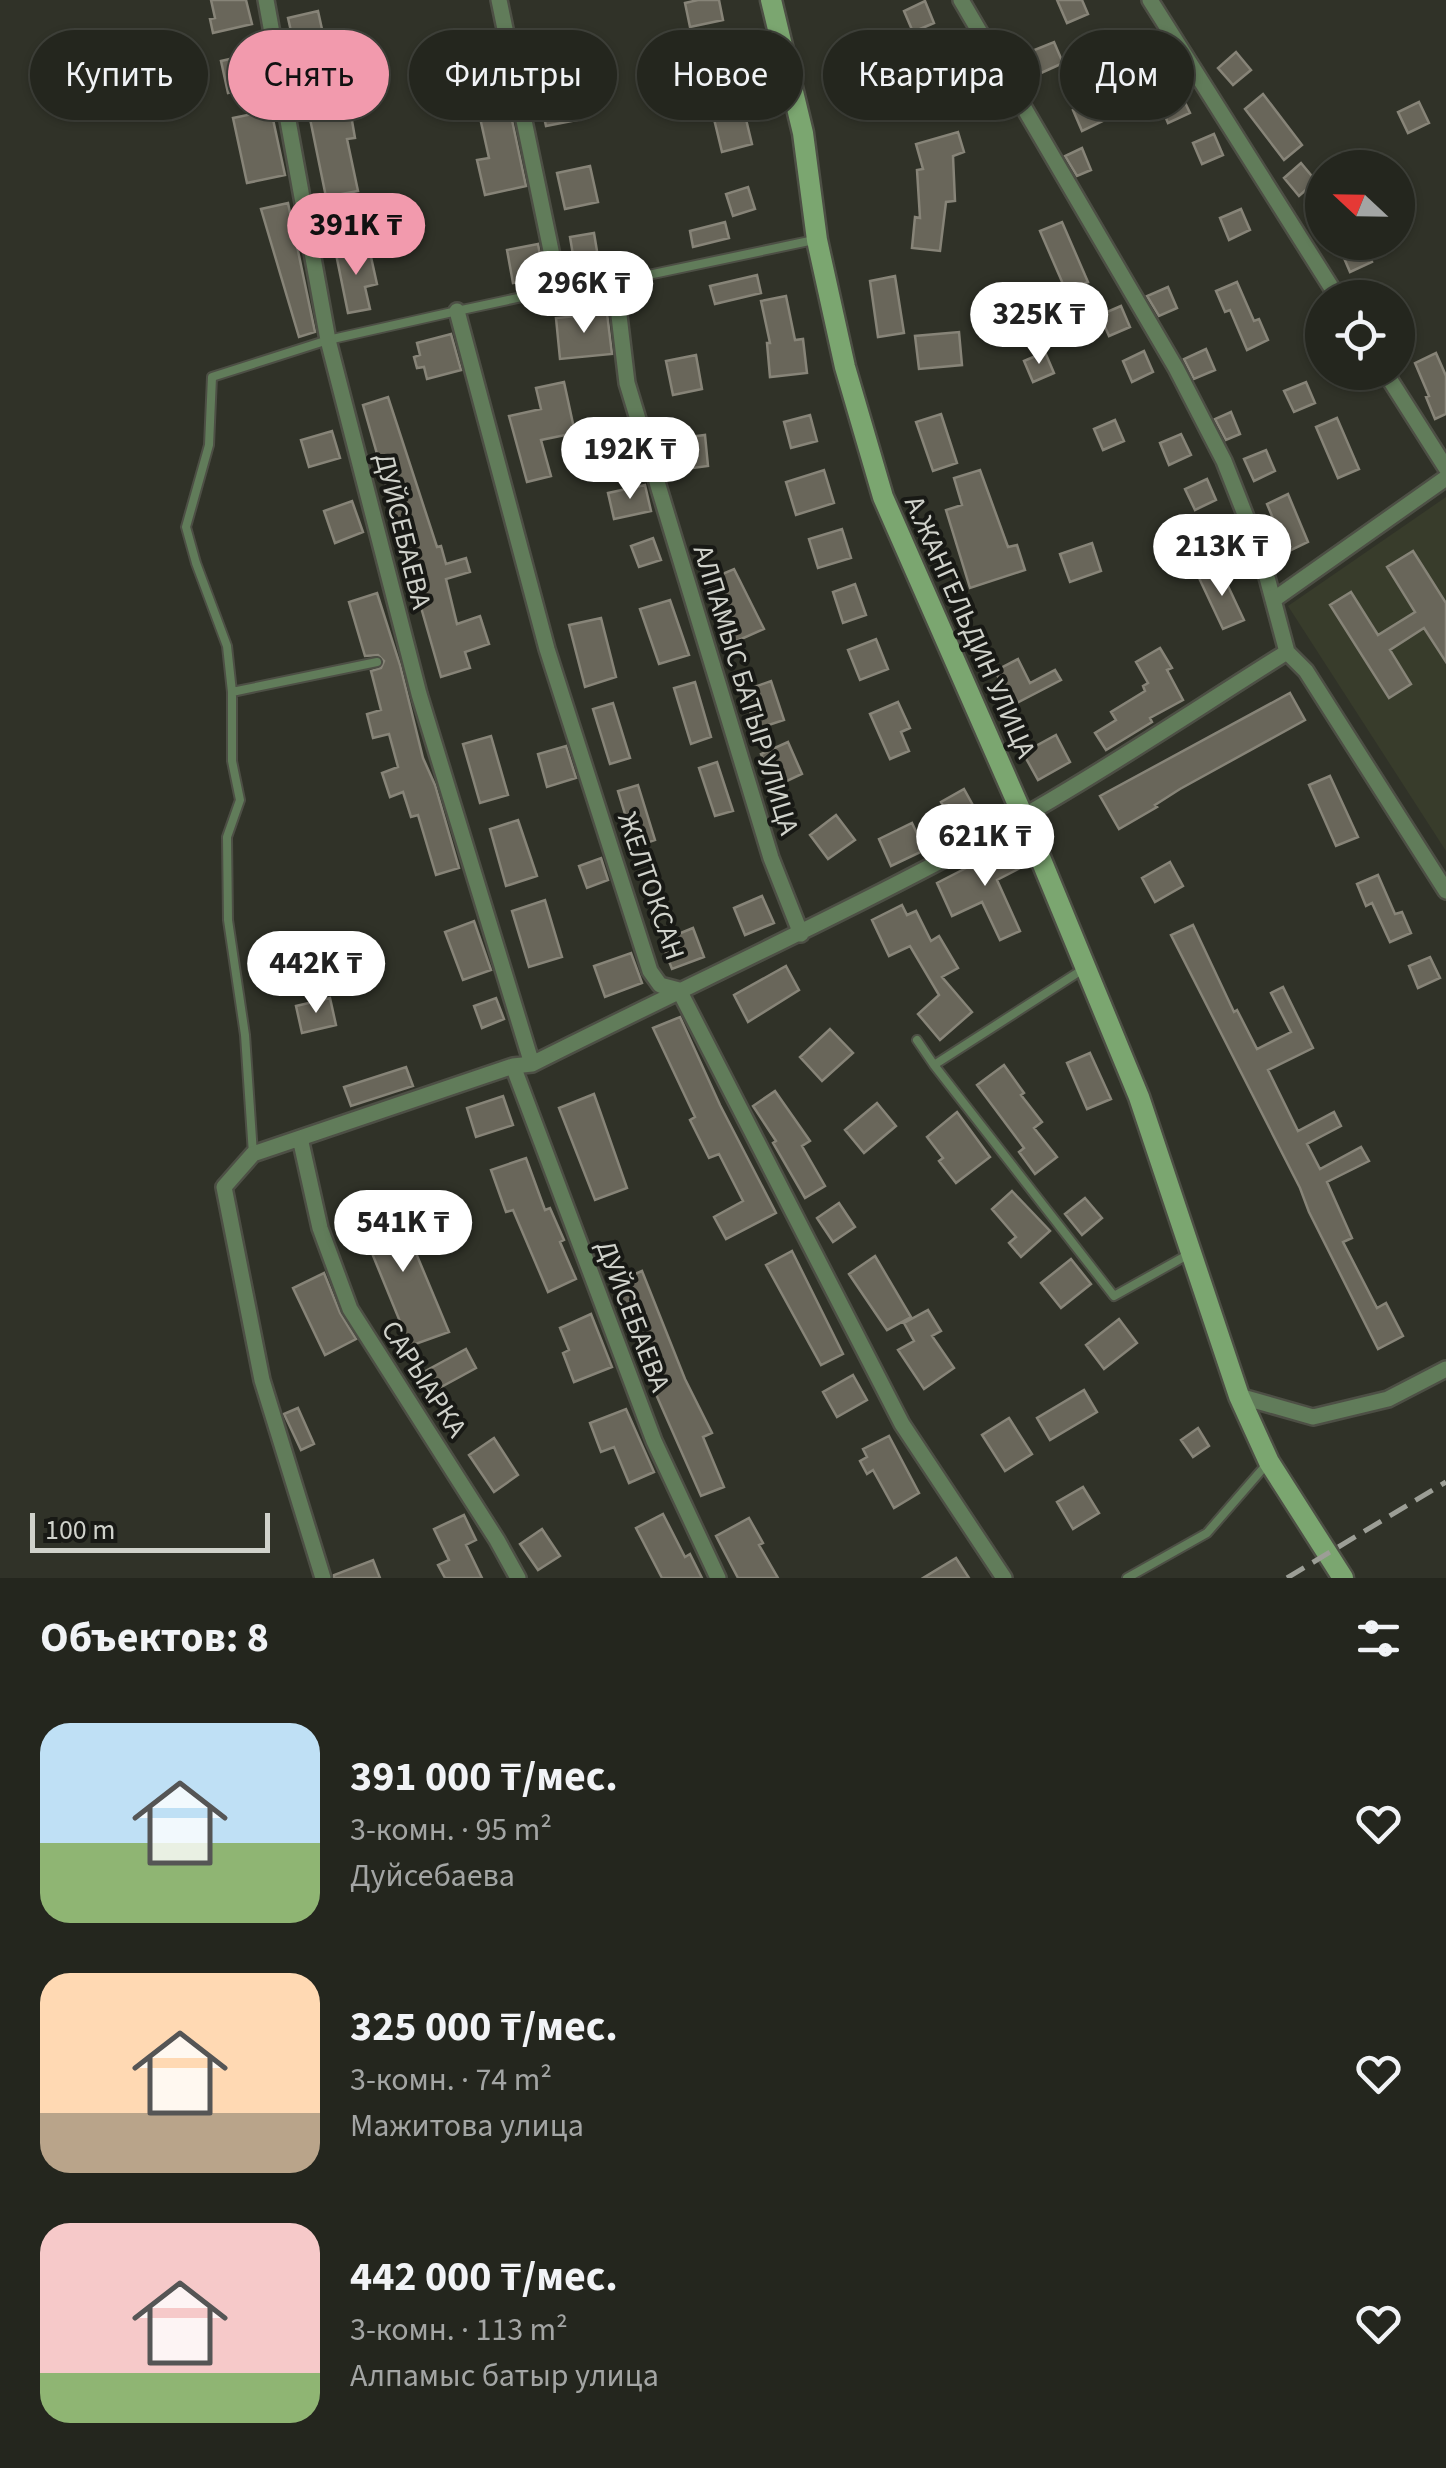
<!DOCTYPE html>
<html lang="ru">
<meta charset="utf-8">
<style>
:root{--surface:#24261e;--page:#30322b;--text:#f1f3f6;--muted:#a3a5a4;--line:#41433c;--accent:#f29aad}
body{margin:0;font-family:"Source Sans 3",sans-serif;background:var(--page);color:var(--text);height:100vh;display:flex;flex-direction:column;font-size:38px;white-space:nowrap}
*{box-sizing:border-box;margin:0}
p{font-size:32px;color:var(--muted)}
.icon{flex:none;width:55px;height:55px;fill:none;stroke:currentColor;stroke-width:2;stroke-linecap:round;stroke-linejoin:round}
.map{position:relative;height:1578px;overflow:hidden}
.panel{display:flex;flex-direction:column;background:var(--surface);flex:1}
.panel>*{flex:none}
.top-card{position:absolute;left:30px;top:30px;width:1388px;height:90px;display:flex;gap:20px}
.needle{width:65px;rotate:292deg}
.controls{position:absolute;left:1305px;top:150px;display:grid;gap:20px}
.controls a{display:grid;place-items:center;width:110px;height:110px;border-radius:50%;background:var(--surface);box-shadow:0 2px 8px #0004,0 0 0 2px var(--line);font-size:50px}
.scale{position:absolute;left:30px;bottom:25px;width:240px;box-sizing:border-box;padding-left:10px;border:5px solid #d0d2cb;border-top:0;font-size:28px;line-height:35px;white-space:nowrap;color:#d0d2cb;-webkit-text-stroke:8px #181915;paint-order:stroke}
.price{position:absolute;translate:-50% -85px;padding:0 22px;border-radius:35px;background:#fff;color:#222;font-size:32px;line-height:65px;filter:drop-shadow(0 2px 5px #0008)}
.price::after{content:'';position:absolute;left:50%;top:60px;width:30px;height:22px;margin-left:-15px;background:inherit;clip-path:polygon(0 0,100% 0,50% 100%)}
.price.current{background:var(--accent);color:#111}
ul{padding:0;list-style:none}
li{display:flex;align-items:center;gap:30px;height:250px;padding:0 40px}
li span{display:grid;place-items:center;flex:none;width:280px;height:200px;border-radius:30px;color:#555}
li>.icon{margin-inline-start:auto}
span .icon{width:120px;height:120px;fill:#fffc;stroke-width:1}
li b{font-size:42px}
h2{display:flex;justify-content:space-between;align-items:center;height:120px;padding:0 40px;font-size:42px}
.chip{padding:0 35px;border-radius:45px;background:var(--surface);box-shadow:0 2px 8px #0004,0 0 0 2px var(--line);font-size:35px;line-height:90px}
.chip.current{background:var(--accent);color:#111}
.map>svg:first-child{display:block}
.built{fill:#383c2b}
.building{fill:#69665a;stroke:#878478;stroke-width:2.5}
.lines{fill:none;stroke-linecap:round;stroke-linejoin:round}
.lane-casing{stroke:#4d4f45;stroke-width:12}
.street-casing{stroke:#4d4f45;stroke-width:20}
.secondary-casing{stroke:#4d4f45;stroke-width:25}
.lane{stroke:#617c5a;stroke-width:8}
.street{stroke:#617c5a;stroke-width:15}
.secondary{stroke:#7ba670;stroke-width:20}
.rail{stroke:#9c9e96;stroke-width:5;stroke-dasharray:20 10;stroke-linecap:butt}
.labels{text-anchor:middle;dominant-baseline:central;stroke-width:8;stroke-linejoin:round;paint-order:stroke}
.street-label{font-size:28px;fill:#d0d2cb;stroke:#181915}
</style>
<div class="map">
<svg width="1446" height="1578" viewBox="0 0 1446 1578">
<rect width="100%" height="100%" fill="#303228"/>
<!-- built -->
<path class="built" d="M1446,497V851L1288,606Z"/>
<!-- building -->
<path class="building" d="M211,0H246L252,24L213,33L210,19L215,18Z
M698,0H719L723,20L690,27L685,3Z
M1057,0H1082L1088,14L1067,23Z
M925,1L934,23L913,32L904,11Z
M318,11L327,52L297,58L288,18Z
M1112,30L1122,51L1100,60L1091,39Z
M495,40L526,186L485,195L477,160L489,158L464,46Z
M576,42L582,79L568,81L577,120L546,126L529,50Z
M955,42L964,63L943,72L934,51Z
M1054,42L1063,63L1041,73L1032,51Z
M729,51L736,81L700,89L694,59Z
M260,52L267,85L228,93L221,61Z
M1236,52L1251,70L1233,85L1218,68Z
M1154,59L1170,96L1180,92L1190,113L1168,123L1152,85L1142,90L1133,69Z
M910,74L920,96L898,105L889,84Z
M347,92L355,138L347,139L358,191L326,197L306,99Z
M1263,94L1302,145L1284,160L1245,109Z
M1094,100L1103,121L1082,131L1073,110Z
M1419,102L1429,123L1408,133L1398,112Z
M271,110L285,175L247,183L233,118Z
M744,111L752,144L722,152L714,119Z
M958,132L964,152L953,156L955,201L946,202L940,251L912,248L915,217L920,218L917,170L923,169L916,144Z
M1214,134L1223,155L1202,164L1193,143Z
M1082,148L1091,170L1077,176L1065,156Z
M1301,163L1316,181L1299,196L1284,178Z
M590,166L598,202L565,209L557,173Z
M748,187L755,209L733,216L726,194Z
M288,203L315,332L299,337L261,209Z
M1241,209L1250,230L1229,240L1220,218Z
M725,222L729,238L693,247L690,231Z
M1062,222L1088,282L1066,291L1040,231Z
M594,233L599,263L575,267L570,237Z
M1363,242L1372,262L1350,272L1341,251Z
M538,244L544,277L513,283L507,250Z
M369,248L377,284L365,287L370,309L348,313L336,254Z
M757,275L761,293L715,304L710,286Z
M895,276L904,333L878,337L870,281Z
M1237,282L1254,321L1259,319L1268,340L1247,350L1230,310L1225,312L1216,291Z
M1168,287L1177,308L1159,316L1147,296Z
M786,296L795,340L803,339L807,373L770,377L767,343H770L761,301Z
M1121,306L1130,327L1109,336L1100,315Z
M607,313L612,354L560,359L556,318Z
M959,332L962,365L919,369L915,336Z
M451,334L461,370L427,379L424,367L417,368L414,357L420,355L417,343Z
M1206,349L1215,370L1194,379L1184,359Z
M1144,351L1153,372L1132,382L1123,361Z
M1045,352L1054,373L1033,382L1024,361Z
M1436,353L1446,376V414L1435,419L1426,397L1429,396L1415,363Z
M696,355L702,389L673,395L666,361Z
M564,382L575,433L541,440L551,476L527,482L509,416L541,409L536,388Z
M1306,382L1315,403L1294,412L1284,391Z
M388,397L437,547L441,546L446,564L466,558L470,572L446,579L457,624L480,616L489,644L465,652L470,668L441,677L363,405Z
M1231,412L1240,434L1226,440L1215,419Z
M941,414L957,463L933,471L916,422Z
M810,415L817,441L791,448L784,422Z
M1337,418L1359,469L1338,478L1316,427Z
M1115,420L1124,441L1103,450L1094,429Z
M332,431L340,458L309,467L301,440Z
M1181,434L1191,455L1169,465L1160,443Z
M705,435L708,466L677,470L673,439Z
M1266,450L1275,471L1254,481L1244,459Z
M824,470L834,503L796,515L786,482Z
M980,470L1008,547L1017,545L1025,570L970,588L946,510L962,505L954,478Z
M1207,479L1216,500L1195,510L1185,489Z
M645,485L651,511L614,519L608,493Z
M1288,494L1308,542L1287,552L1267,504Z
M352,501L363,532L335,543L324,511Z
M842,529L851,558L818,568L809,539Z
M653,538L661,560L639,567L631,546Z
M1092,543L1101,571L1070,582L1060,554Z
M1413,551L1446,603V662L1424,628L1390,650L1411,684L1389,698L1330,605L1351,592L1378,635L1415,612L1387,567Z
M734,569L764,629L730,644L706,581Z
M1220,569L1244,620L1223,629L1199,578Z
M855,584L866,615L843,623L833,592Z
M377,593L400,665L423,758L435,785L459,868L436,875L418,815L411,817L403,792L390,797L382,773L398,767L389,734L373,738L367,714L381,710L371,671L381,668L384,661L378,655L365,656L349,602Z
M670,600L689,655L659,664L640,609Z
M601,618L616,677L585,687L569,625Z
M876,639L888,669L860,680L848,650Z
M1160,648L1172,668L1167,670L1183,700L1150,718L1152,722L1106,750L1095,733L1116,720L1111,712L1145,691L1143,686L1148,683L1136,662Z
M1018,659L1030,683L1055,670L1061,680L1013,705L995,671Z
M771,681L784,720L756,729L743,691Z
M695,682L711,737L691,744L674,688Z
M1290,693L1305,720L1180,789L1155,805L1157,807L1119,829L1100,796Z
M898,702L910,728L901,732L909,751L890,759L870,714Z
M613,703L630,758L610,764L593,709Z
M1056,735L1070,762L1038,780L1023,753Z
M491,736L508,795L480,803L463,744Z
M788,742L802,774L776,786L761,754Z
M566,746L576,778L547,787L538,754Z
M717,762L733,811L715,816L699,768Z
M1330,776L1358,837L1336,846L1309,785Z
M638,785L655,840L635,847L618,791Z
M964,789L980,818L957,831L941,802Z
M836,815L855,840L828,859L810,835Z
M518,820L537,876L506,886L490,829Z
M912,823L925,850L891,866L879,839Z
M1013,844L1024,866L997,880L1020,931L1000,940L982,902L952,916L937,883Z
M601,858L608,880L587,888L579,866Z
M1170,862L1183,886L1155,902L1142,878Z
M1378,875L1395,914L1402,912L1411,933L1390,942L1372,903L1366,906L1357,884Z
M762,896L774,923L745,935L734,908Z
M545,900L562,957L529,967L512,911Z
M902,905L907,915L916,911L931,941L939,936L958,968L942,977L972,1012L940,1040L918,1014L939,995L910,946L889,956L872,920Z
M474,921L491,970L463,980L445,932Z
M1193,925L1234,1012L1237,1010L1257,1049L1291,1032L1271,993L1283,987L1313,1048L1268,1070L1298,1131L1334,1112L1341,1126L1307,1144L1320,1169L1361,1147L1369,1161L1327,1182L1352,1238L1343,1242L1377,1308L1386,1303L1403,1336L1378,1349L1309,1212L1300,1188L1171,935Z
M693,928L704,957L672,969L661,941Z
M631,953L642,983L605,997L594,966Z
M1430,957L1440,978L1418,988L1409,966Z
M786,966L799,990L748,1022L734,995Z
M330,998L336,1025L302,1033L296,1006Z
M496,998L504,1019L482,1028L474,1006Z
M680,1017L720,1105L776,1213L726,1239L714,1217L743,1201L719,1154L709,1158L690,1120L695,1117L653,1028Z
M830,1029L853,1053L822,1081L800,1057Z
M1090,1053L1111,1099L1087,1109L1067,1063Z
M1004,1065L1024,1093L1021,1095L1042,1122L1034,1128L1057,1157L1035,1174L1019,1152L1024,1148L977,1085Z
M406,1067L413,1086L351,1106L344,1087Z
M775,1091L810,1141L802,1146L825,1186L805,1198L773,1143L776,1141L753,1106Z
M594,1094L627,1188L595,1200L559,1108Z
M503,1096L513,1125L476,1137L467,1108Z
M877,1103L896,1126L864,1153L845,1130Z
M957,1112L990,1157L956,1183L939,1161L943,1158L927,1137Z
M526,1158L545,1210L550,1208L564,1240L560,1242L576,1279L548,1292L513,1210L506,1212L491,1170Z
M1012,1191L1050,1231L1021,1257L1009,1243L1016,1237L992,1209Z
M1085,1198L1102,1218L1082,1235L1065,1214Z
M395,1203L449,1332L410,1346L358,1219Z
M839,1203L855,1227L833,1242L817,1218Z
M792,1251L843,1354L821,1365L766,1265Z
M875,1256L911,1317L887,1330L849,1274Z
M1071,1259L1091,1284L1061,1308L1041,1283Z
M642,1271L685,1379L712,1433L703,1437L724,1487L701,1496L655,1392L658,1391L613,1283Z
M324,1273L340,1313L356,1339L325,1355L293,1288Z
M928,1310L941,1331L932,1336L954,1368L924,1389L898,1350L914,1341L904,1323Z
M591,1314L612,1367L574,1382L563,1353L569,1350L560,1328Z
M1119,1319L1137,1343L1104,1369L1086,1345Z
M466,1349L476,1368L430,1393L420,1374Z
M853,1375L867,1400L837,1417L823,1392Z
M1084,1390L1097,1412L1050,1440L1037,1418Z
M298,1408L314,1444L301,1450L284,1414Z
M626,1409L654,1472L629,1483L614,1447L601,1452L590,1423Z
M1009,1418L1032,1454L1005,1471L982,1435Z
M1198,1428L1209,1446L1193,1457L1181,1440Z
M889,1436L919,1493L894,1508L873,1470L867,1474L860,1461L867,1457L863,1449Z
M494,1438L518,1475L494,1492L469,1455Z
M1083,1487L1099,1513L1073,1529L1057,1502Z
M663,1514L685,1557L690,1554L702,1578H662L636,1528Z
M464,1515L476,1540L466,1545L482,1578H445L438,1565L449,1560L434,1529Z
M749,1518L763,1543L759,1545L778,1578H738L716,1536Z
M542,1529L560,1556L538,1570L520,1544Z
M956,1558L969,1578H923Z
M373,1560L380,1578H334V1575Z"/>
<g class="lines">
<defs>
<path id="lane" d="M232,692L377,662
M1085,968L934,1065L1114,1296L1191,1253
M917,1040L934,1065
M253,1154L245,1035L228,920L227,837L240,800L232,761V692L227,646L196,563L186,527L209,445L212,377L328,340L457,311L559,289L615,282L814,240
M1127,1578L1207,1533L1266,1465"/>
<path id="street" d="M266,0L328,340L419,694L532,1064
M499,0L559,289
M961,0L1176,368L1224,461L1261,555L1287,652L1306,671L1446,891
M1150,0L1338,298
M615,282L627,383L771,858L801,934
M457,311L547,649L650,971L660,985L679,990L902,1424L1004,1578
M1385,372L1446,468
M1273,600L1446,478
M513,1066L654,1441L718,1578
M300,1138L320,1228L350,1309L497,1540L518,1578
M1239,1396L1313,1417L1388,1399L1446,1369
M323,1578L262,1380L224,1187L253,1154L513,1066L532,1064C695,982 862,906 1022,817C1112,766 1199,707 1287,652"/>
<path id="secondary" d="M771,0L803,133L817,240L845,367L883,497L1023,816L1139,1097L1239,1396L1269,1462L1343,1578"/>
</defs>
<!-- lane casing -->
<use href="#lane" class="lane-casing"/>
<!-- street casing -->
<use href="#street" class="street-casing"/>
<!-- secondary casing -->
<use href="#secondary" class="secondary-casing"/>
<!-- lane -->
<use href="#lane" class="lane"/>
<!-- street -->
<use href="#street" class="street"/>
<!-- secondary -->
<use href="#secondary" class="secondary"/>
<!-- rail -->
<path class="rail" d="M1287,1578L1446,1482"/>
</g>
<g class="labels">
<!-- street labels -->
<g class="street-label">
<text transform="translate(403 531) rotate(76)">ДУЙСЕБАЕВА</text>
<text transform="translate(970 627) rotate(66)">А.ЖАНГЕЛЬДИН УЛИЦА</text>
<text transform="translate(746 690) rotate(73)">АЛПАМЫС БАТЫР УЛИЦА</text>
<text transform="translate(651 886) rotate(71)">ЖЕЛТОКСАН</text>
<text transform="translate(633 1316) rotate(69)">ДУЙСЕБАЕВА</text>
<text transform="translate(424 1379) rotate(57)">САРЫАРКА</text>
</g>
</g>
</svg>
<div class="controls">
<a><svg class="needle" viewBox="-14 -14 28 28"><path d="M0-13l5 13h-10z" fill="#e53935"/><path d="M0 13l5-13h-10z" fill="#a3a5a4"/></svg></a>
<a><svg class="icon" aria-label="locate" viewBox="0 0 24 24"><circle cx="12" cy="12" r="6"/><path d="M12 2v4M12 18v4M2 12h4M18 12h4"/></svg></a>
</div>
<div class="scale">100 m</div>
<b class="price current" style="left:356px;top:278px">391K ₸</b>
<b class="price" style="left:584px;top:336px">296K ₸</b>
<b class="price" style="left:1039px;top:367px">325K ₸</b>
<b class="price" style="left:630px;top:502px">192K ₸</b>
<b class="price" style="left:1222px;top:599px">213K ₸</b>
<b class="price" style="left:985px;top:889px">621K ₸</b>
<b class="price" style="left:316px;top:1016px">442K ₸</b>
<b class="price" style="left:403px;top:1275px">541K ₸</b>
<div class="top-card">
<a class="chip">Купить</a>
<a class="chip current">Снять</a>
<a class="chip">Фильтры</a>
<a class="chip">Новое</a>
<a class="chip">Квартира</a>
<a class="chip">Дом</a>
</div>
</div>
<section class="panel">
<h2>Объектов: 8<svg class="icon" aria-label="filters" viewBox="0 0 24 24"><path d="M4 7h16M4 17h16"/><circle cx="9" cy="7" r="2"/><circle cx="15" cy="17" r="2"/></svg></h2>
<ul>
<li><span style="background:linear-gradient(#bfe0f5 60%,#8fb573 0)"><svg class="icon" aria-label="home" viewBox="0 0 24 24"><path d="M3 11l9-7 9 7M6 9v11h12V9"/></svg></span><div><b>391 000 ₸/мес.</b><p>3-комн. · 95 m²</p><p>Дуйсебаева</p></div><svg class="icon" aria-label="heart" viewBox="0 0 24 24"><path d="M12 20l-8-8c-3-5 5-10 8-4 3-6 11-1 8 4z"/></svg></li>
<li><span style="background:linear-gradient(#ffd9b3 70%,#b9a48a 0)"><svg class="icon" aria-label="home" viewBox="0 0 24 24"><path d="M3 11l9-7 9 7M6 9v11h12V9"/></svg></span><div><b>325 000 ₸/мес.</b><p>3-комн. · 74 m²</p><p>Мажитова улица</p></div><svg class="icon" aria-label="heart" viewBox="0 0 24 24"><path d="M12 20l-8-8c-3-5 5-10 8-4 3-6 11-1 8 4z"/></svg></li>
<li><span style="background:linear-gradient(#f6c9c9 75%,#8fb573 0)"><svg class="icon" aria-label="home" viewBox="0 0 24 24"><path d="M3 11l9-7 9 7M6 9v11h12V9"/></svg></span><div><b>442 000 ₸/мес.</b><p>3-комн. · 113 m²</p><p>Алпамыс батыр улица</p></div><svg class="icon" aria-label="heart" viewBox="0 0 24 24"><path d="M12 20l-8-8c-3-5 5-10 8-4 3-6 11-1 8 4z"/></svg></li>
</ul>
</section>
